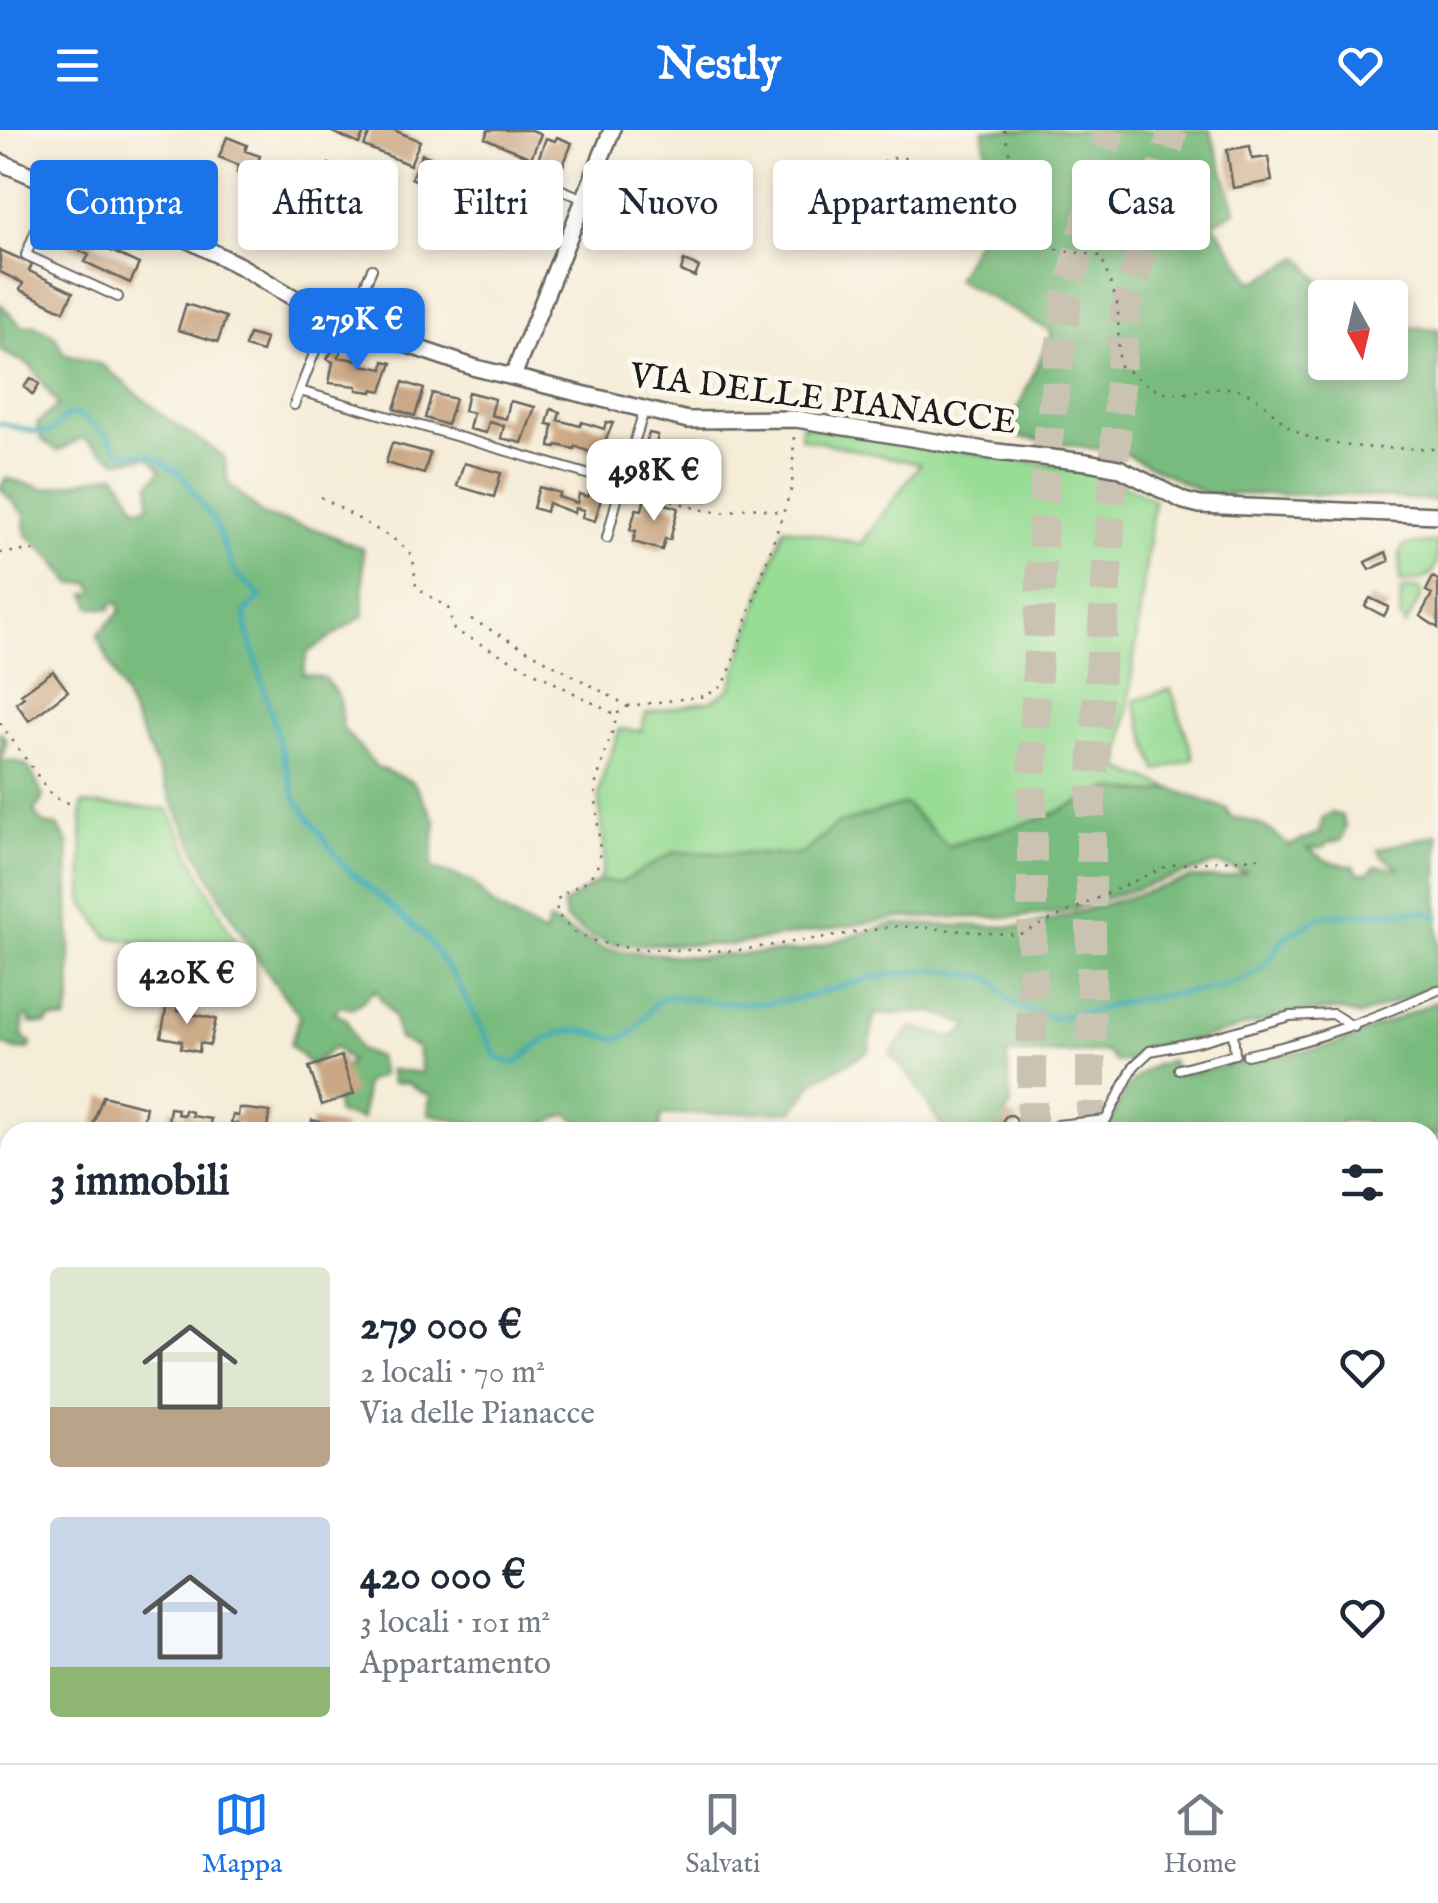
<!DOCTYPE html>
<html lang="it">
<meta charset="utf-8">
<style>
:root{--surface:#fff;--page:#f6f6f7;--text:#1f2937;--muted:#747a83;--line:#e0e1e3;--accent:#1a73e8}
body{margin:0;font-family:"IM FELL English",serif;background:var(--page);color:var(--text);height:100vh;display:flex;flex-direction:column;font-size:38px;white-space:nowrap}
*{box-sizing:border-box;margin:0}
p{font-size:32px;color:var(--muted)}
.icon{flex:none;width:55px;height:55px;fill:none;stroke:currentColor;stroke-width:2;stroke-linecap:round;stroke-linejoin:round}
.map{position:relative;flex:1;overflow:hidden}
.drawer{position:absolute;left:0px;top:992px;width:1440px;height:642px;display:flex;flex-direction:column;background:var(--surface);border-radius:30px 30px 0 0;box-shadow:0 5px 15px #0003}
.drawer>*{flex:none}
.hud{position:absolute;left:30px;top:30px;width:1380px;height:90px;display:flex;gap:20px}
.needle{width:65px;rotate:172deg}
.controls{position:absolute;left:1308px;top:150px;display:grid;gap:20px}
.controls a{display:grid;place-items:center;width:100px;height:100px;border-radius:10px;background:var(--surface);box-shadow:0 5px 15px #0003;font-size:50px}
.price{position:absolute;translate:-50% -85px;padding:0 22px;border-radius:20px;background:#fff;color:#222;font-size:32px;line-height:65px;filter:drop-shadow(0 2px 5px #0008)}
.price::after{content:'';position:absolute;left:50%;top:60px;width:30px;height:22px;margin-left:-15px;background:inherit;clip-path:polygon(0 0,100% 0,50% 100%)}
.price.current{background:var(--accent);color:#fff}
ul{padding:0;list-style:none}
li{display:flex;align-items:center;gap:30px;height:250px;padding:0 50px}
li span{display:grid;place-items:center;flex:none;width:280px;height:200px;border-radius:10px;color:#555}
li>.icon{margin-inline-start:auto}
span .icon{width:120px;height:120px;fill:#fffc;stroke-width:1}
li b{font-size:42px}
h2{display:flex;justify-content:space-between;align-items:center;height:120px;padding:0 50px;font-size:42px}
.chip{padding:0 35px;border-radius:10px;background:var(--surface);box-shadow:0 5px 15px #0003;font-size:35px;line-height:90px}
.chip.current{background:var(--accent);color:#fff}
header{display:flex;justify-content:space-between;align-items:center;height:130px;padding:0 50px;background:var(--accent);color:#fff;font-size:45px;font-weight:700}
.tabs{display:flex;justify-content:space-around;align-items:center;height:140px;border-top:2px solid var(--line);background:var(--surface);font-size:28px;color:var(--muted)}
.tabs a{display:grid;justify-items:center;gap:5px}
.tabs .current{color:var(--accent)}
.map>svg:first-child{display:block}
.green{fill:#97db94;stroke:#5a7c58;stroke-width:2.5}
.forest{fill:#79bb7e;stroke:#4a6c4d;stroke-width:2.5}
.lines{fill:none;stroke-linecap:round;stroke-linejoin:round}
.stream{stroke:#3aaab8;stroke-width:5}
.building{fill:#cba885}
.highway-tunnel{stroke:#cac3b2;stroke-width:30;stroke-dasharray:30 15;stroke-linecap:butt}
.lane-casing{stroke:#68655e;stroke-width:12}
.street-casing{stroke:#68655e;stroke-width:20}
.secondary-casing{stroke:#68655e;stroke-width:28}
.path{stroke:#68655e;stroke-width:2.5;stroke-dasharray:2.5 8;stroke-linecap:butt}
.lane{stroke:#fff;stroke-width:8}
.street{stroke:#fff;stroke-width:15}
.secondary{stroke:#fff;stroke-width:22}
.labels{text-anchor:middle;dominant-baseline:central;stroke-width:10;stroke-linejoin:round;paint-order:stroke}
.street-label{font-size:35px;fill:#1c1c1c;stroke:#fbf7ec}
</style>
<header><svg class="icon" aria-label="menu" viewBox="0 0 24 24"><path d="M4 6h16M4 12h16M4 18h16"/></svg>Nestly<svg class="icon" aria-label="heart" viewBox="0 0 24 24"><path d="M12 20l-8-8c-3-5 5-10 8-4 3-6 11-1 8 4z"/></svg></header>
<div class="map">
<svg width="1438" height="1633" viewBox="0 0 1438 1633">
<rect width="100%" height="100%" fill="#fbf7ec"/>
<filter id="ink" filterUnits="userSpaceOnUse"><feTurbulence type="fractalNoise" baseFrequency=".01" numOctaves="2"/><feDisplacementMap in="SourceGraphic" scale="20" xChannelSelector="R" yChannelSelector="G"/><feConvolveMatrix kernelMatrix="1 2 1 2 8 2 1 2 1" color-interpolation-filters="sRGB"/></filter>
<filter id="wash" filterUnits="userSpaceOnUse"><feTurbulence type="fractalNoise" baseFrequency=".0048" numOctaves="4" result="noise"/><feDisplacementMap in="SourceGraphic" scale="40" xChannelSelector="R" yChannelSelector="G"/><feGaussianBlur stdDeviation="2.25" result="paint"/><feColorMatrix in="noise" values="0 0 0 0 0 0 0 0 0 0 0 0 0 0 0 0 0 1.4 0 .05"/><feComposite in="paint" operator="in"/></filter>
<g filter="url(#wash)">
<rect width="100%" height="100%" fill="#f5edd8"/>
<!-- green -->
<path class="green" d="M801,295L1099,343L1154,370L1120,639L1170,658L1155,663L1110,659L1044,688L948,716L837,694L801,725L674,722L620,753L599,751C610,721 600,700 599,670C599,648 613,620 620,599L641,601L646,583L713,570L730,559L784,397L861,414L920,334L801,308Z
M1438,412C1438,445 1433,451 1400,452V422L1405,415Z
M1419,458L1422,465L1405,496L1400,487L1401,459Z
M1171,559L1194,629L1157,641L1134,571Z
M82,674L168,679L241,825L238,829L108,807L83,772Z
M1438,1003V1178H1430V1005Z
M1028,1625H1146L1141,1633H1038Z"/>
<!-- forest -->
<path class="forest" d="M983,0H1210L1236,81L1213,93L1254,153L1300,127L1335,167L1325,168V232H1390V196L1438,199V371L1345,365L1206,364L1123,323L1006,305L1052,202L956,149L993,80Z
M0,174L23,197L33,194L55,206L64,224L102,235L170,291L224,326L228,353L264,386L319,400L363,419L364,485L307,523L303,544L324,548L339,567L342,598L377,637L413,652L436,692L431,738L471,751L494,776L544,805L549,791L604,819L695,827L802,821L893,794L1028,797L1192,748H1223L1247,742L1216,734L1058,783L1015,787L898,788L731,815L613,814L591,807L566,790L563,775L599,751L620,753L674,722L801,725L837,694L905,674L948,716L1044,688L1110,659L1155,663L1170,658L1227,679L1230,687C1255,691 1271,697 1288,716L1319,703L1323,687L1331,683L1342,686L1346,698L1341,710L1329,712L1323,718H1307L1327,731L1354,736L1358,743H1368L1375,736L1401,739L1383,727L1378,719L1438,704V854L1361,886L1338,880L1293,883L1200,909L1141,919L1136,930L1115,932L1107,922L1007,924L1011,977L1005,983L1007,1002H945L912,949L890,924L912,897L954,908L970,896L934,882L874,885L869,921L813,952L794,981L661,985L659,999L646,1002H591L568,984L529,1000L477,996L428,983L430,964L423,963L407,952L392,953L389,940L422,943L418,918L399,909L394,887L375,860L354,878L340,876L334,883L346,889L359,920L378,927L382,945L365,953L362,989L338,984C333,960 334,948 350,931L335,917L311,935L290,915L300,886C212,779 155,631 97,505L120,482L118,472L111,473V479L91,477L86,464L95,462L90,453L72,454L51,427L26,404L25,385L0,358L6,348L45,359L116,344L137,378L149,376L150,354L161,340L149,327L117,331L83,308L58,321L42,310L37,294L58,275L30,235L0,221Z
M0,602L7,611L1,628L4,632C32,628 32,645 43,667L34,682L44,694L57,696L68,713L71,872L66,890L49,889L47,894L30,893L29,886L24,887L22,907L31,913L29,919L16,920L0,913Z
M1438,871V1003L1430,1005V1002H1374L1365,992L1341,991L1339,1002H1079C1124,998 1110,975 1135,949C1145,938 1158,934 1172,930L1176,945L1331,916Z
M0,1372L10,1385V1443L0,1436Z"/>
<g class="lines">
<!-- stream -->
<path class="stream" d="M0,293L36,302H51L66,286L78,284L107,305L119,321L152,325L182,345L215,393L234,442L261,466L245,483L247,499L296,670L345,737L423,804L456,850L497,928L516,934C538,913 558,895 590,902C600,904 612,910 621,908C643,903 646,875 666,866L720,873H768L802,868L877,846L936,840L987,847L995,852L1012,874L1051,888L1092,881L1126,871L1217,858L1247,848L1263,838L1285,807L1322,786L1410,781H1424L1438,787
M0,1382L10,1381
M220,1625L223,1633"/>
</g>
<g id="blocks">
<!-- building -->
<path class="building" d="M328,0H365L359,14Z
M371,0H394L420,11L410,35L364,16Z
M488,0H532L541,4L531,28L485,8Z
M227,7L247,15L245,21L260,26L258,32L275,38L273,43L289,50L287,55L303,62L305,58L321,65L326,55L321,52L329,34L349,43L342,58L346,61L339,77L320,68L312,88L278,77L280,71L250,55L252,47L237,42L239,35L219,27Z
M557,7L572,13L561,41L537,32L546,8L555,11Z
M1250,16L1252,29L1268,27L1272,51L1233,58L1227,20Z
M422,24L470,44L473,38L519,58L508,82L462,62L459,69L411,48Z
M853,46L865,51L851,84L839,79Z
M523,60L548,71L538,96L534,95L532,99L519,93L521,87L513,84Z
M53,86L98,107L94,113L139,134L130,153L85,132L89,125L44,104Z
M0,120L32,134L29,141L73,162L64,181L20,160L23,153L0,142Z
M684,131L699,137L695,147L681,141Z
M186,174L226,187L218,212L178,200Z
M249,204L266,209L262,222L245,217Z
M335,216L341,221L338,227L362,231V235L383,239L384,231L392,233L382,261L373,259L372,262L357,260V256L329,253L333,232L327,229Z
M31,248L39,254L33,265L24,257Z
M403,252L424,259L415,286L394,279Z
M468,262L495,269L491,285L506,289L510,271L535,277L522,313L501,308L504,296L489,292L486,303L469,299L473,283L464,281Z
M432,263L455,269L447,295L425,288Z
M551,279L560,282L558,290L580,296L582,292L604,299L606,292L613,293L600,323L597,325L575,316L574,319L557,315L555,318L550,317L553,295L547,294Z
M649,303L658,305L656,314L678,319L679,315L702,322L704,315L711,317L698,346L688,347L673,339L672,342L654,338L653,342L648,340L650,319L645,317Z
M392,313L430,323L424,344L386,333Z
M464,333L501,343L494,367L457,356Z
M539,357L560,363L558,367L577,373L579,364L588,367L590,362L602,365L595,391L582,387L584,380L575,378L574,383L548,373L546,382L533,378Z
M645,367L678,378L670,410L665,409L662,420L633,412L636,401L630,400L636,379L642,380Z
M1386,422L1389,431L1369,440L1365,432Z
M1433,447L1438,450V498L1420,486L1432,464L1426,461Z
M1370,468L1389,477L1384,486L1365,476Z
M53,541L68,561L29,591L16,573L24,567L21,564Z
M168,868L179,870L177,881L216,889L210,915L200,913L199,922L181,918L182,911L161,907Z
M341,926L354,964L322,975L309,937Z
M103,966L146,977L141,1002L114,997L110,1002H105L93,994Z
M170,978L178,979L177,984L184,985L185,980L192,982V986L211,989L208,1002L167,999Z
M239,978L270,982L266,1002H243L239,994L231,993L233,985L238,986Z
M1041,984V991L1021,992L1020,985Z
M1003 992a7 7 0 1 1 14 0a7 7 0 1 1-14 0Z
M312,990L343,997V1002H310Z
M0,1116L10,1125V1133L0,1139Z
M10,1223V1245L7,1247L0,1230Z
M1436,1260H1438V1291L1430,1289V1267H1435Z
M1433,1595L1438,1597V1612L1430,1608Z
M507,1625H517L521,1633H493Z
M581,1625H600L592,1630L595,1633H585Z"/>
</g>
</g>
<g filter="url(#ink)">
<use href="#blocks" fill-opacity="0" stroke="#68655e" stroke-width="2.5"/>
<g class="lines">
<!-- highway-tunnel -->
<path class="highway-tunnel" d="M1032,1002V666L1046,326L1067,168L1110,0
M1091,1002V668L1125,182L1173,0
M1099,1625V1633
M1041,1633V1625"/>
<defs>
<path id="lane" d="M535,49L584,69
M54,54L26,125L118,167
M185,66L198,42
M47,74L141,118
M357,173L372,139
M300,261L621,354L645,278
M294,275L328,188
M607,408L621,354
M1247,925C1318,910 1372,889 1438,860
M1179,939L1235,924L1233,902
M1057,995L1106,990L1134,936L1150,921L1201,911L1290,886L1333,884L1354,897
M1430,1369L1434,1370"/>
<path id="street" d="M0,32L42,50L129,80L242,137L328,188L476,238L688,290L796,289L997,322L1087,332L1119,338L1184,371L1200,375L1438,385
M513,246L612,0
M1430,1412L1438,1416"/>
<path id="secondary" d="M0,1050L10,1057
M561,1625L565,1633"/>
</defs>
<!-- lane casing -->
<use href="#lane" class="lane-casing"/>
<!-- street casing -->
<use href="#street" class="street-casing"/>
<!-- secondary casing -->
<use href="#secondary" class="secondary-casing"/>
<!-- path -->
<path class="path" d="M1004,0L1027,98L1056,119L1101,126L1118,176L1119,235C1133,244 1150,259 1166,262C1192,267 1218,252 1243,261C1265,269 1278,293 1299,303C1336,321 1397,318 1438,319
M873,50C874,48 879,36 880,35C901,10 965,55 986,64C996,69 1007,71 1018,71
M632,357L698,379L722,383L752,377L779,382
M321,367L400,413L413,427L416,457L448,478L454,500L616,585
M0,423L36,420
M471,489L628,576L705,566L721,557L728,546L792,357L794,305
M628,576L618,583L595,656L600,722L597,738L588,750L559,766L556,783L574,802L597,812L634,819L734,821L899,796L1018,805L1169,735L1267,727
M0,593L53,667L71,674"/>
<!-- lane -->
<use href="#lane" class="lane"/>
<!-- street -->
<use href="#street" class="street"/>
<!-- secondary -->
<use href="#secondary" class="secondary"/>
</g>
</g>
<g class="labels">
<!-- street labels -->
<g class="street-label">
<text transform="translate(823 270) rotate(7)">VIA DELLE PIANACCE</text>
</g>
</g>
</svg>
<div class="controls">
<a><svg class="needle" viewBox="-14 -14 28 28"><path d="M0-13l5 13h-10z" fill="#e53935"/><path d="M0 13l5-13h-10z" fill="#747a83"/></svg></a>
</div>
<b class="price current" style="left:357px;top:243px">279K €</b>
<b class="price" style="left:654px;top:394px">498K €</b>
<b class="price" style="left:187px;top:897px">420K €</b>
<div class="hud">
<a class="chip current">Compra</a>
<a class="chip">Affitta</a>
<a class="chip">Filtri</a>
<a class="chip">Nuovo</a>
<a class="chip">Appartamento</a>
<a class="chip">Casa</a>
</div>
<section class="drawer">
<h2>3 immobili<svg class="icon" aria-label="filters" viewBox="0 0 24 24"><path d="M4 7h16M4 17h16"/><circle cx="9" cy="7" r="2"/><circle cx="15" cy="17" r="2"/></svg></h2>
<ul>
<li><span style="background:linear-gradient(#dfe7d0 70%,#b9a48a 0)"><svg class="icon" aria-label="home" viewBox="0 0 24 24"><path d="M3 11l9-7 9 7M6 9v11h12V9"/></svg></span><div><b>279 000 €</b><p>2 locali · 70 m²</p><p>Via delle Pianacce</p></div><svg class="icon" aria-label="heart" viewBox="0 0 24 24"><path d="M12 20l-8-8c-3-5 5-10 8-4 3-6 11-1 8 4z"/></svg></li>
<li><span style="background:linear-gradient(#c9d6e8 75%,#8fb573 0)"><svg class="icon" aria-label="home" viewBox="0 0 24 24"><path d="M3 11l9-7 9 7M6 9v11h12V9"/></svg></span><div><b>420 000 €</b><p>3 locali · 101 m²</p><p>Appartamento</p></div><svg class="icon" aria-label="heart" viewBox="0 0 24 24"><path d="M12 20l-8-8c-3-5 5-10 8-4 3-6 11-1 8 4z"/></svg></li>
</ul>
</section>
</div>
<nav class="tabs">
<a class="current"><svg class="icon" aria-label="map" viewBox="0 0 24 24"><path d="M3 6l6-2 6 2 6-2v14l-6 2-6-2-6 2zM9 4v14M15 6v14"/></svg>Mappa</a>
<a><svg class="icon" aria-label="saved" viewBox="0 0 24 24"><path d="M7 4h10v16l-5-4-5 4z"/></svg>Salvati</a>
<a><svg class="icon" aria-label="home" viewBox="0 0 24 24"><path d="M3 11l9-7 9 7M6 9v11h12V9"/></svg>Home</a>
</nav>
